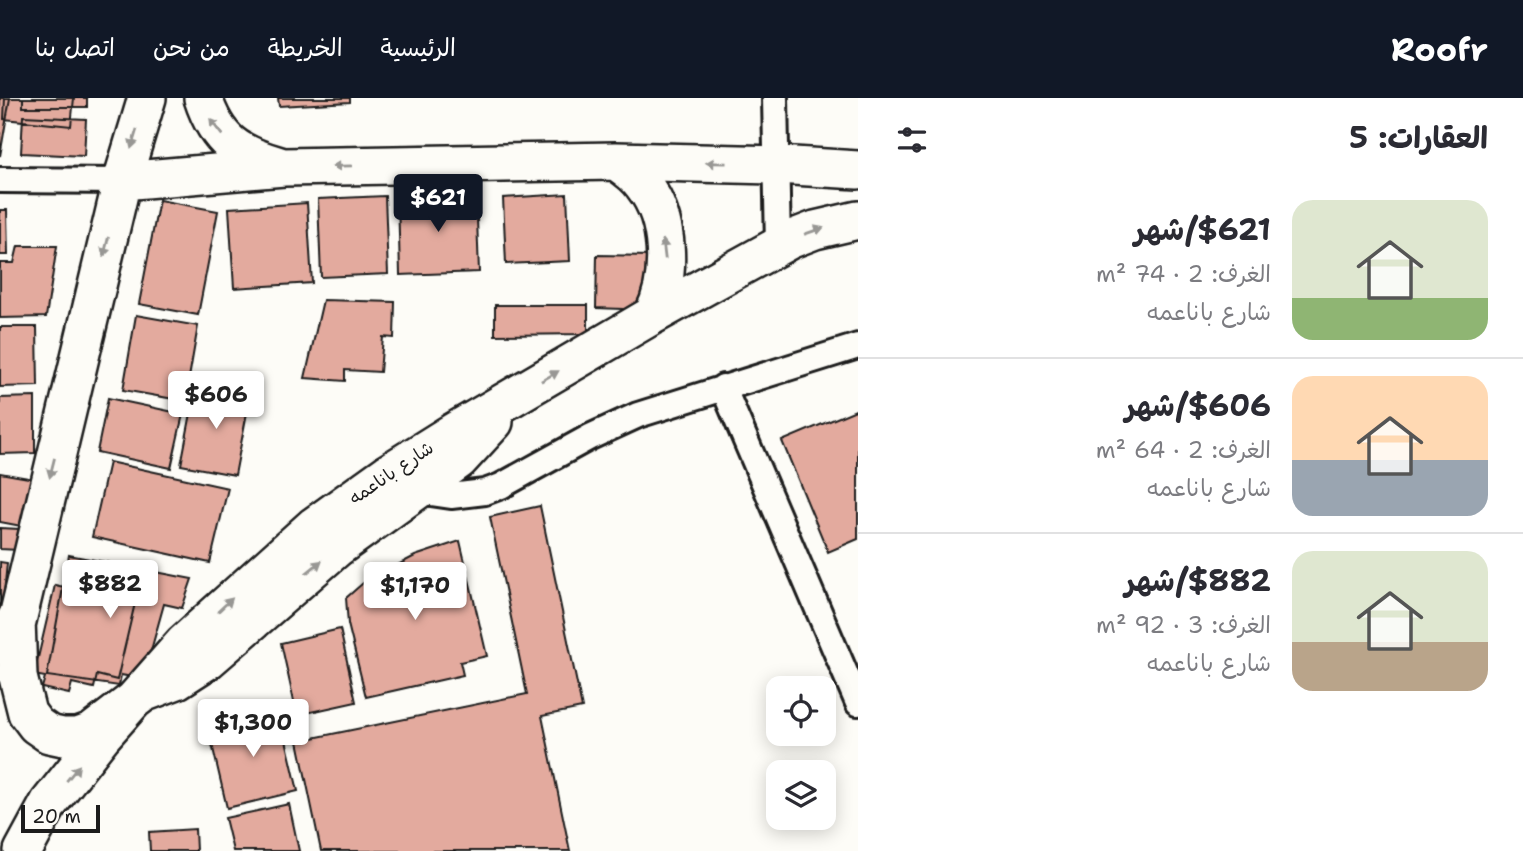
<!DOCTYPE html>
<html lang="ar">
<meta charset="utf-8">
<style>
:root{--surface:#fff;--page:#f2f2f3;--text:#2b2b33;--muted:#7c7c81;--line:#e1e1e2;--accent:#111827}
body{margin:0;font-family:"Shantell Sans","Playpen Sans Arabic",sans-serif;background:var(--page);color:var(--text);direction:rtl;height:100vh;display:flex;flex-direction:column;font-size:26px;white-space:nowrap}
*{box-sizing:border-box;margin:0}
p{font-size:23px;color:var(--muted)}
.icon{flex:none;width:38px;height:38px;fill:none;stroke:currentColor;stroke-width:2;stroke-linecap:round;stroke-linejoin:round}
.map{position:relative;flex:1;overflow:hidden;direction:ltr}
.panel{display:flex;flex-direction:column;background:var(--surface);width:665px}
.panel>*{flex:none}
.tools{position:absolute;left:766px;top:578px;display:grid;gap:14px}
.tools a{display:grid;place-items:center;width:70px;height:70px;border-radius:14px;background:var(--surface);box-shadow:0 4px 18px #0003;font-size:35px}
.scale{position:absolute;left:21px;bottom:18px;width:79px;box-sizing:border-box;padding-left:7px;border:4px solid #1c1c1c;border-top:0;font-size:19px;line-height:24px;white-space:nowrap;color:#1c1c1c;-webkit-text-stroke:5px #fdfcf7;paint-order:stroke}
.price{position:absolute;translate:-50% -60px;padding:0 16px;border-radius:7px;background:#fff;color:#222;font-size:23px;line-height:46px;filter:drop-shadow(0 2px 4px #0008)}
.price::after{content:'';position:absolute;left:50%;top:42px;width:21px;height:16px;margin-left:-10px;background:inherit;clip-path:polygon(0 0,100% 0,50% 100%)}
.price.active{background:var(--accent);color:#fff}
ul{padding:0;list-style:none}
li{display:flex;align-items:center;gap:21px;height:175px;padding:0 35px}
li+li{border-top:2px solid var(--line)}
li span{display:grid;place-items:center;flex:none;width:196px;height:140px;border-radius:21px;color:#555}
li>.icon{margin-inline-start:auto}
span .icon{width:84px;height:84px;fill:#fffc;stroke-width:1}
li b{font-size:30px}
h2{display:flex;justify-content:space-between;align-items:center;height:84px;padding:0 35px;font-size:30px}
header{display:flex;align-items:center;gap:42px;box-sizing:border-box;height:98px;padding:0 35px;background:var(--accent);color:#fff}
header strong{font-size:33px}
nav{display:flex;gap:38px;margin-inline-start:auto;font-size:24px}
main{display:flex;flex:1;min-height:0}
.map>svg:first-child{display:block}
.building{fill:#e3aa9e;stroke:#1c1c1c;stroke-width:2}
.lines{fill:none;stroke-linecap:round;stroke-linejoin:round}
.minor-casing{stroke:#1c1c1c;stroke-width:30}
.highway-casing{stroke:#1c1c1c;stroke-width:42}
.minor{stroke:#fdfcf7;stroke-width:24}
.highway{stroke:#fdfcf7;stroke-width:37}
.oneway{fill:#989794}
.labels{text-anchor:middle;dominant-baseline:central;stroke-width:7;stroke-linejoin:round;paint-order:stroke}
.street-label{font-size:18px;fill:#1c1c1c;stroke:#fdfcf7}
</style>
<header>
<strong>Roofr</strong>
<nav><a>الرئيسية</a><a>الخريطة</a><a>من نحن</a><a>اتصل بنا</a></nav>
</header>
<main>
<section class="panel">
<h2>العقارات: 5<svg class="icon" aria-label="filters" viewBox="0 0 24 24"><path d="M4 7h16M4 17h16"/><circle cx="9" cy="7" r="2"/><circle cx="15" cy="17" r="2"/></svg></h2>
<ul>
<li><span style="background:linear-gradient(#dfe7d0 70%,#8fb573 0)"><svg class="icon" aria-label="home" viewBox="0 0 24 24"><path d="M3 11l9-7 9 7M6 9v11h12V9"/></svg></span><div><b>$621/شهر</b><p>الغرف: 2 · 74 m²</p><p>شارع باناعمه</p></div></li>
<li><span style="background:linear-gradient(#ffd9b3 60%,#9aa5b1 0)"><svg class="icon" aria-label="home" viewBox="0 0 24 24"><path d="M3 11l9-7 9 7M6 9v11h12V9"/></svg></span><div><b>$606/شهر</b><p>الغرف: 2 · 64 m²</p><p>شارع باناعمه</p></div></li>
<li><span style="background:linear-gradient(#dfe7d0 65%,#b9a48a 0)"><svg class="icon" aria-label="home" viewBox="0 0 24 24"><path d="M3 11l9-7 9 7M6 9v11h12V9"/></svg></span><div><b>$882/شهر</b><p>الغرف: 3 · 92 m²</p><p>شارع باناعمه</p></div></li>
</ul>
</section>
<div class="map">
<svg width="858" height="753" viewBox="0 0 858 753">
<rect width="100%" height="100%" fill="#fdfcf7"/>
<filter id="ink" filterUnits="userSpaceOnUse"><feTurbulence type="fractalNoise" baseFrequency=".0143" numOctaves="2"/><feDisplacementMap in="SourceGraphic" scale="14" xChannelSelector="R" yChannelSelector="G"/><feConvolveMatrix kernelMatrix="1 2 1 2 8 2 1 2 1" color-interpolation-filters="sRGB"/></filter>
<g filter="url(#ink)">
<!-- building -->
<path class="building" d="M0,0H10L0,58Z
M5,0H74L71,28L4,21Z
M23,0H87V9H23Z
M278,0H350V4L279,8Z
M23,18L86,21L84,58L21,55Z
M476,94L479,174L400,177L398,97Z
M567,96L570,163L506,166L503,100Z
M385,98L388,176L321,179L318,101Z
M159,102L218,113L198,217L139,206Z
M307,105L312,185L234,190L229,110Z
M0,112H7L8,157H0Z
M18,148H57L46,219L0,220V165H14Z
M597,157L652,158L650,212L596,210Z
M323,202L395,204L394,240L383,239L380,274L345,272V283L305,280Z
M495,207H588V236L495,237Z
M136,217L198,228L185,303L123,292Z
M0,229H37L38,288L0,289Z
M196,289L250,299L235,377L181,367Z
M35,299V355L0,356V300Z
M108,300L183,316L171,370L97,354Z
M858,311V441L828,454L782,343Z
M109,364L228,390L210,465L92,439Z
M0,375L40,382L32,430L0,424Z
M540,408L582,610L542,618L570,753H321L298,643L527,596L490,419Z
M0,430L20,431L19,452L0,451Z
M460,443L487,558L460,564L463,577L366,599L348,526L346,500L363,485L415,458Z
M69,457L192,481L182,510L164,506L143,581L121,577L119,588L47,578Z
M0,464L7,465L0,535Z
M55,487L135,505L117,582L97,577L94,590L72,585L69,596L42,590L45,579L34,577Z
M340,531L356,604L297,617L281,545Z
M279,612L298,693L227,710L208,629Z
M289,706L299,753H233L225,720Z
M195,731L196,753H150L149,734Z"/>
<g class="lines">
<defs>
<path id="minor" d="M775,0L778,148
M0,82L122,83
M723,289L858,605
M417,393L451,398L485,394L501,388L590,339L638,317L858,248"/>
<path id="highway" d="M203,0C217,43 237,56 280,68
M616,63C626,70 637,77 644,88C670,121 672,180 653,217
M122,83L284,69L616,63L777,67L858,72
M16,521L18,579L27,615L36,627L49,636L63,639H78L92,634L143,595L177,582L208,562L337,450L459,362L494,324
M12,544L122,83L147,0
M23,753L49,705L102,638L184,545L314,428L388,375L455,333L653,217L789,142L815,132L858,122"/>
</defs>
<!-- minor casing -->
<use href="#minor" class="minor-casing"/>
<!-- highway casing -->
<use href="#highway" class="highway-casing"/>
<!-- minor -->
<use href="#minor" class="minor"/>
<!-- highway -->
<use href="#highway" class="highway"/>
</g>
<!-- one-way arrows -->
<defs><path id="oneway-solid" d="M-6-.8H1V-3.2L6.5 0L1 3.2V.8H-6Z" transform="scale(1.75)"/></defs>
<g class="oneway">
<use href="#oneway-solid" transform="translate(216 29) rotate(-127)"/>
<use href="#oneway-solid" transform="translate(134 41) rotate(107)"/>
<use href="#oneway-solid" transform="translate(716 65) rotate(-179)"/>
<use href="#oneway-solid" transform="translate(342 68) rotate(179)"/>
<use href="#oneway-solid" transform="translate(814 133) rotate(-19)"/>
<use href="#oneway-solid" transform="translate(106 149) rotate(104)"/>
<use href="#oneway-solid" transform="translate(664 151) rotate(-97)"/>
<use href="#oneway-solid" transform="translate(550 278) rotate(-30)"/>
<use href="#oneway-solid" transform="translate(52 370) rotate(104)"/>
<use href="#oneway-solid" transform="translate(314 469) rotate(-39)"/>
<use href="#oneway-solid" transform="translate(225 507) rotate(-43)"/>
<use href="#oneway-solid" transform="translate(73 675) rotate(-51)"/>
</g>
</g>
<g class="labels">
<!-- street labels -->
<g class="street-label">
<text transform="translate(391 375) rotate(-34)">شارع باناعمه</text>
</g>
</g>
</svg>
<div class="tools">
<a><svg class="icon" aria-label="locate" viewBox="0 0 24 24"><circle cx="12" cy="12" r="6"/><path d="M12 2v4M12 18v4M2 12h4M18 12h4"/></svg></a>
<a><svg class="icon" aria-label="layers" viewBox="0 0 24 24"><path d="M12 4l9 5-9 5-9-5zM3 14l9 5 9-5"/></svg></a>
</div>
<div class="scale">20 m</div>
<b class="price active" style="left:438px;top:136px">$621</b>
<b class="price" style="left:216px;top:333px">$606</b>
<b class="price" style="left:110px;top:522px">$882</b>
<b class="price" style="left:415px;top:524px">$1,170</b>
<b class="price" style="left:253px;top:661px">$1,300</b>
</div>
</main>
